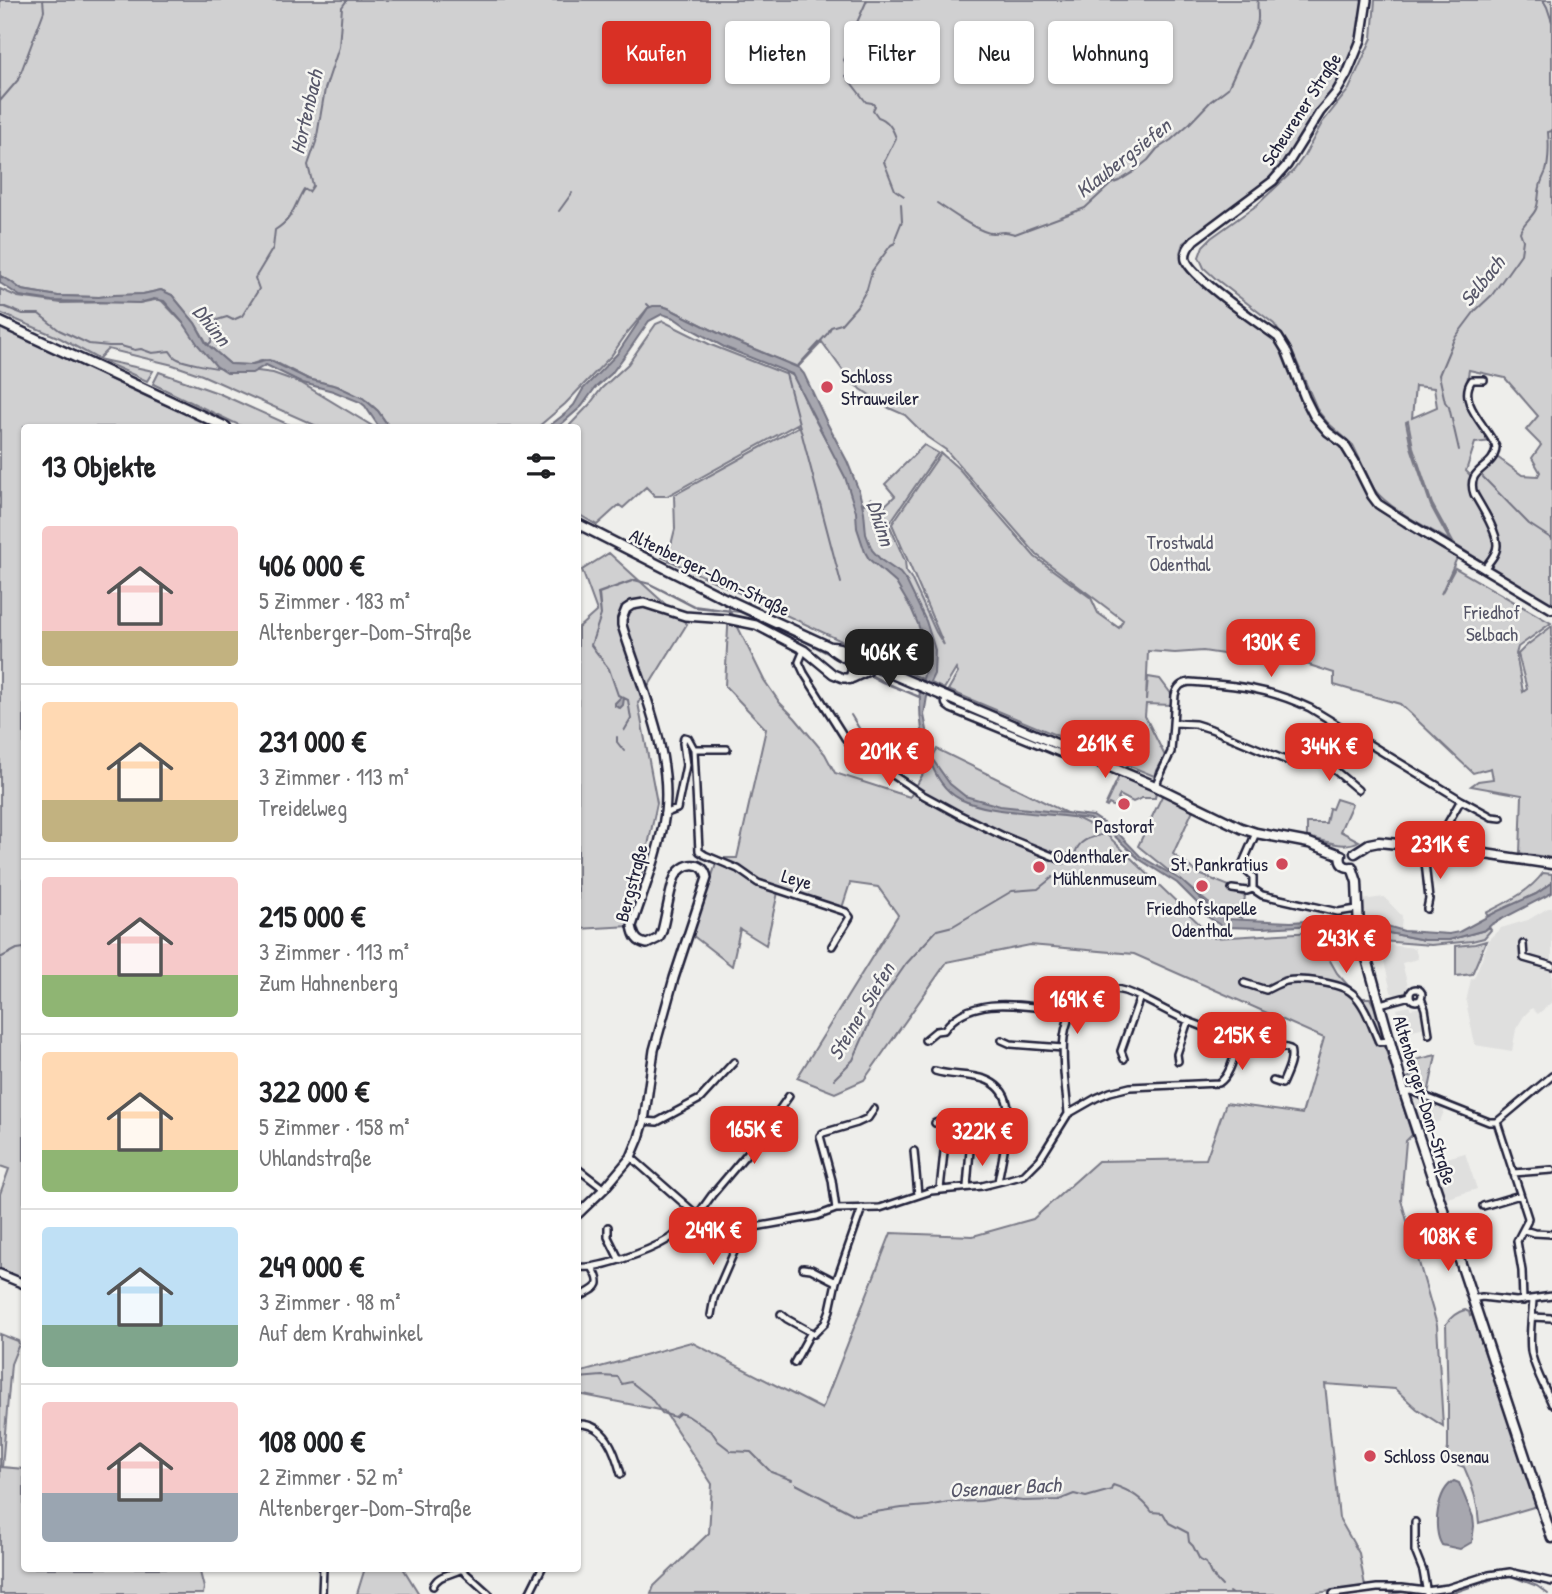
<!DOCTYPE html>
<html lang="de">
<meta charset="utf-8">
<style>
:root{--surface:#fff;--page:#f6f6f6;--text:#202124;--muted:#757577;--line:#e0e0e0;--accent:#d93025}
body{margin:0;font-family:"Patrick Hand",sans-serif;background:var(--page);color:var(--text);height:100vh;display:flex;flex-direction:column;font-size:26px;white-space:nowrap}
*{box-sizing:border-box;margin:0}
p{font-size:23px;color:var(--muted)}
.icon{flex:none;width:38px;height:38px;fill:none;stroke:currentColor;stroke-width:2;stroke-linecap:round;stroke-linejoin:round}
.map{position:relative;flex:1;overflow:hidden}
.panel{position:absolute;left:21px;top:424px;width:560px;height:1148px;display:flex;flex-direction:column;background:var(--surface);border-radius:7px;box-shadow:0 2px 5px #0004}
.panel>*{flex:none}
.guide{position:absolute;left:602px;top:21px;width:665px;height:63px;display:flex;gap:14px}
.price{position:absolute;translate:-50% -60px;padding:0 16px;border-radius:14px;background:var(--accent);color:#fff;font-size:23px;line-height:46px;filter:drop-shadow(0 2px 4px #0008)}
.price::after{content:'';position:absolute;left:50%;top:42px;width:21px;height:16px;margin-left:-10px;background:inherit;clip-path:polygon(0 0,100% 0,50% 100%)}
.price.selected{background:#222;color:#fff}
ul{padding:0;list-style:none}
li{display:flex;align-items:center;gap:21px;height:175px;padding:0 21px}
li+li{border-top:2px solid var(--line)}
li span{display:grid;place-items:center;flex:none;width:196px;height:140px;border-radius:7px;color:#555}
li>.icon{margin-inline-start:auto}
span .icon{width:84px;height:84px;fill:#fffc;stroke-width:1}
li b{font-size:30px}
h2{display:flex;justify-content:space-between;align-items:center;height:84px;padding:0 21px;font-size:30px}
.tag{padding:0 24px;border-radius:7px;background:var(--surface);box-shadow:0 2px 5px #0004;font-size:24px;line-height:63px}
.tag.selected{background:var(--accent);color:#fff}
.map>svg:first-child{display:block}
.built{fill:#dfdfde}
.green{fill:#d0d0d1;stroke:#797986;stroke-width:2;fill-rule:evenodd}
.water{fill:#a7a7af;stroke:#727281;stroke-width:2}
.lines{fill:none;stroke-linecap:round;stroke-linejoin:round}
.stream{stroke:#727281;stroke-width:2}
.minor-casing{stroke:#22223b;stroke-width:10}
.tertiary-casing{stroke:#22223b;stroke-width:12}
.secondary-casing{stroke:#22223b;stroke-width:13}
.minor{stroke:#f6f6f2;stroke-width:5}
.tertiary{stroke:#f6f6f2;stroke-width:7}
.secondary{stroke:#f6f6f2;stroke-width:8}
.poi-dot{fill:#d1495b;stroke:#f6f6f2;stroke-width:2.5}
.labels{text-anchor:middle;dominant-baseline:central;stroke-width:5;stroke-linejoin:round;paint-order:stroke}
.street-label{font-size:19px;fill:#22223b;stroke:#f6f6f2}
.poi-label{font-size:19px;fill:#22223b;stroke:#f6f6f2;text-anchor:start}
.park-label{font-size:19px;fill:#565668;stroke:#f6f6f2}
.water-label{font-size:21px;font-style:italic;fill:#575769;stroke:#f6f6f2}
</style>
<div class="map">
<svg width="1552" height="1594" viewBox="0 0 1552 1594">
<rect width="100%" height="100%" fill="#eeeeeb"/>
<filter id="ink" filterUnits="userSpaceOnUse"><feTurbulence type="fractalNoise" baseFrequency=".0143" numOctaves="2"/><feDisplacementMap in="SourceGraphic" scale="14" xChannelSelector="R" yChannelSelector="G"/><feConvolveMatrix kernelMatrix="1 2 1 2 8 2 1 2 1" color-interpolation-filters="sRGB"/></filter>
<g filter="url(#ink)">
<!-- built -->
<path class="built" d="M1384,897L1402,916L1401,929L1362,918V900Z
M1548,908H1552V1002L1538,1014L1532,1008L1524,1016L1516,1029L1512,1051L1475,1045L1466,1002L1471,979L1474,978L1490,938L1501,928L1528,920Z
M1374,942L1379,944L1415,948L1418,959L1402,963L1409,990L1408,992L1395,995L1391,992L1384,961H1382L1380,957L1375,959L1371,946L1375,945Z
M1409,1006L1411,1009L1422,1007L1426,1027L1403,1032L1397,1009Z
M1414,1097H1420L1446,1107L1440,1121L1420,1127L1414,1107Z
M1465,1153L1477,1189L1444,1199L1432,1162Z"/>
<!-- green -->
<path class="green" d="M0,0H1364L1357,41L1352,55L1337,85L1317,111L1297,148L1277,173L1257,189L1183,243L1180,253L1186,267L1201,283L1231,308L1276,339L1297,392L1310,416L1320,430L1333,440L1348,455L1373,505L1378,510L1406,526V528L1457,558L1441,594L1455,568L1551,623L1518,647L1516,654L1523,692L1527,689L1518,654L1526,646L1552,626V858L1520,853L1522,795L1471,786L1478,781L1493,779L1491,768L1473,773L1400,704L1334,685V673L1272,653L1258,651L1256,659L1203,651L1175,653L1148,651L1146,700L1148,677L1160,679L1172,695V705L1146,704L1145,716L1165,756L1154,776L948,690L958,673L956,669L944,689L662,557L669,544L671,545L675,529L674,495L798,427L797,424L667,496H655L646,487L623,508L619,505L597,525L578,514V427H568L589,405L602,388L628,364L656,324L663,321L711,345L785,374L786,372L794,376L813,416L841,467L852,491L864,504L871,498L880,510L895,496L885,484L924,445L938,453L889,524L905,561L906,571L911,578L936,632L944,645L892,524L941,453L960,470L1035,557L1091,598L1098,613L1119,628L1123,620L1037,555L946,450L927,437L905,415L889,408L852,383L822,342L798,367L730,339L668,308L662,306L648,308L627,333L611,356L565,404L538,427H389L378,411L367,401L337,386L308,379L273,361L264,360L249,365L230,364L208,345L195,323L172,295L161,290L143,294L99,297L58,296L22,290L10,281L0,276Z
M1375,0H1552V605L1489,569C1491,560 1500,553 1498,544C1496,527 1467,491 1475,477C1479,470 1489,465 1496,460L1497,457L1522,475L1538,476L1540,472L1532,458L1541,445L1526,430L1538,416L1505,378L1469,370C1462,402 1475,415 1492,441L1475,443L1466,471L1471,476C1471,480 1470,483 1470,487C1471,492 1474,498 1477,503C1489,525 1504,539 1485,563L1454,544L1432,504L1413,447L1408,421L1406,422L1411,447L1431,506L1450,541C1427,527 1390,510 1374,489L1353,445L1327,422L1318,411L1292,351L1274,324L1216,279L1204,268L1199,257L1203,246L1211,238L1257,205L1294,170L1304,156L1322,123L1349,89L1372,38ZM1415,386L1434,388L1437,407L1412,418Z
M0,289L18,297L61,303L126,302L139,303L160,299L185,325L219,366L273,373L301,383L374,427H319L202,375L173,365L108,349L98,359L153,371L147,381L98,359L60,338L0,313Z
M0,327L154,400L217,427H24V1280L0,1270V1194L9,1169L0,1166Z
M159,372L218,393L294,427H243L153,384Z
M609,553L687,624L638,703L657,803L631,926L578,929V628L597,611L582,570Z
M729,609L764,680L780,703L795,718L825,754L835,773L910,797L937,749L1103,831L1214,938L1314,932L1337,973L1359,998H1370L1374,1006L1383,1038L1375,1042L1385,1047L1412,1135L1406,1141L1401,1200L1437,1325L1443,1426L1417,1409L1395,1389L1325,1384L1339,1518L1359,1553L1365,1586L1310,1594H651L654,1586L709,1533L712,1484L664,1411L578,1394V1373L691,1342L822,1409L891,1233L973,1236L1033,1219L1098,1161L1206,1159L1226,1103L1302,1114L1324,1038L1134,954L1030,945L947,962L864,1080L835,1093L797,1078L898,915L878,887L850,883L842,908L779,888L766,945L740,929L732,966L692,935L718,858H737L766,729L725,686Z
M1119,776L1156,792L1155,798H1142L1133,802L1120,795L1118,799L1121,800L1117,808L1109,804L1107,807L1105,806Z
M1163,794L1193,810L1173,854L1199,874L1232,887L1231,892L1245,896L1242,918L1217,910L1138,846Z
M1336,799L1352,804L1340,831L1359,841C1343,850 1324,840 1307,837V823H1326L1329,808L1332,809Z
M1543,873L1552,874V883L1536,894L1488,917L1486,913C1507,902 1528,893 1543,873Z
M1489,927L1491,930L1484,938L1472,941L1431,945L1381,941L1366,936L1364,928L1424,940H1449L1485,930Z
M1486,941L1472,974L1456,976V946L1475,944Z
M1436,1055L1428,1094L1425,1092L1424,1088L1414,1084L1413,1087L1410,1086L1411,1081L1407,1080V1078L1415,1075L1411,1061Z
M1465,1310L1469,1312L1470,1316L1472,1315L1537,1506L1479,1523C1478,1502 1473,1486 1464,1467L1446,1460L1448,1448V1405L1446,1324C1451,1317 1456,1312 1465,1310Z
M0,1334L18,1341L19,1344L11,1364L2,1467L24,1469V1568H199L204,1588L203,1594H0Z
M365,1568H403L419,1594H357Z"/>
<!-- water -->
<path class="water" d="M0,276L10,281L22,290L58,296L99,297L114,295L143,294L161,290L172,295L195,323L206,343L230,364L249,365L269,360L308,379L337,386L363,398L378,411L389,427H379L365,406L360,402L333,391L303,383L266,365L252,373H227L216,366L198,345L185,325L164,301L154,299L139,303L52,301L20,296L0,283Z
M653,306H662L668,308L730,339L799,368L804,374L827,423L847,461L859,491L864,512L866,534L872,550L881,560L900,573L907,582L926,621L935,650L934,674L929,684L924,715L933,760L950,784L965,796L1000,806L1093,816L1117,832L1140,856L1181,880L1213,910L1226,919L1291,922L1352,918L1363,919L1404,931L1449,934L1459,932L1498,911L1536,894L1552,883V893L1492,924L1485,930L1449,940H1424L1364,928L1338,924L1262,928L1223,927L1205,915L1196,902L1177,883L1139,859L1108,830L1089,819C1073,817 1057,815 1040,814C1014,811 985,811 960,799C928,783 919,729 920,697L882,682L799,638L740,612L694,607L650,584L635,580L599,593L601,615L591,645L609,669L618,695L628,700L631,719L624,731L631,719L628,700L624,698L623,705L620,708L615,706V703L621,697L618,695L609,669L591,645L601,615L598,593L634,580L650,584L694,606L740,612L800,639L882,681L919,697L927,661V652L918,624L912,610L896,583L869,559L865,552L857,528L856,512L845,477L792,374L724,347L684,325L674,318L662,314L649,321L629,350L611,374L595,388L582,406L558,427H548L566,413L574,405L583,389L617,354L648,308Z
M1454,1481L1459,1483L1473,1517L1474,1526L1472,1542L1460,1549L1442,1545C1432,1530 1437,1490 1454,1481Z"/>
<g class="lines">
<!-- stream -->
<path class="stream" d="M867,0L846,47L849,51L844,60L850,70L846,76L866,102L872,103L875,106L873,110L878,117C888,120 893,129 896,138L884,162L895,190L904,196
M1543,0L1547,7L1552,22
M0,101L18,80L44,11L43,0
M937,203C949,211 979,233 992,233C1004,233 1001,230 1015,234L1085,208L1111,184L1119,181L1132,173L1148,160L1157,149L1171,140L1190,123L1211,101L1228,88L1257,24C1260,16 1256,8 1258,0
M559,211L572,193
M647,304L650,307
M0,307H5L23,314H39L59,330L89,344L109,346H121L135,350L141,349L152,353L170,351C172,354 174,358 178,359C184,362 213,368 219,368
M208,345L211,342L217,320L227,317L233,320L242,316L259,289L255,278L273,248L275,230C294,218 293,207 304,189L309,192L313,186L308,165L316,142L325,89L339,47L342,7L347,0
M797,367L828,333L831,327L841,324L857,306L867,289L872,271L891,245L895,243L896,236L902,221L901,204
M786,374L841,583
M1459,450L1449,407L1445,402L1439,375L1454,339L1475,311L1492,295L1521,254L1523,240L1520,232C1523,223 1532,218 1536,209C1539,202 1538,194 1540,187C1541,181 1544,176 1546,171C1549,162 1549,142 1548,132L1552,131
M1483,477L1529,524L1552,539
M851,715L868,743L929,759
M617,737V742L624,751
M1063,854H1075C1079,837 1096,837 1112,832
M0,958L17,949L24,948
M834,1079L853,1060L877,1006L906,964L937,930L953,926L1012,891L1038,889L1053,877
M578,1378L602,1376L618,1377L622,1384L631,1382L650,1397L662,1413L675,1417L680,1413L688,1416L712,1432L718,1441L731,1451L751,1452L771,1472L792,1480
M796,1484L855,1515L902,1508L928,1506L948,1502L981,1501L998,1498L1023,1501L1059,1500L1074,1494L1086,1497L1111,1490L1113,1485C1129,1490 1142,1498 1152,1512L1163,1513L1169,1523L1188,1533L1189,1542L1193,1546L1200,1560L1206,1563L1211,1574L1222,1586
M1229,1592L1232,1594
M1410,1593L1412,1594
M1391,1594L1404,1592
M1450,1594L1496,1578L1511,1576L1537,1586L1548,1594"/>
<defs>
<path id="minor" d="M1484,569C1489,562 1497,554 1497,545C1497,531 1481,506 1474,494C1465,467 1495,470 1496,447C1488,427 1456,402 1472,380H1484
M804,650L799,662L804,673L845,738L865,762L890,773L923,795L958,814L1003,836L1062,860
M946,698C944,704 946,706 951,709L1074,759L1080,760L1082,755
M1174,723L1195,724L1211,729L1290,762C1312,769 1338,746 1359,738
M694,749H727
M1321,757L1324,761L1358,790
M1155,786L1171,752L1175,695C1177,687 1181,683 1190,682C1236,685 1268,688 1310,708L1461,800L1492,817L1501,818
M664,814L677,809L686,765L683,743L684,737L688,738L694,749L699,851L705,855L738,869L758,883L846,912L850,917L832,946
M1424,847V853L1429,899L1427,909
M1439,848L1441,835L1461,800
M1232,889L1247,891L1253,889
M1253,889L1262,895L1338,912L1357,909
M1253,889V877L1243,868L1242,865L1256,833
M1523,944L1524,958L1552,966
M1244,983L1266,990C1272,987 1279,983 1286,981C1301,978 1341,983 1352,993C1365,1003 1372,1027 1379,1042L1389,1041
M1410 995a6 6 0 1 1 12 0a6 6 0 1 1-12 0Z
M1421,998L1425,1009L1429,1034
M1380,1004L1410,996
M925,1040L936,1031L944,1030C971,992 1027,1007 1066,1011L1070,1014
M1002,1040L1011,1044L1063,1048
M1124,1059L1121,1051L1140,997
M1178,1061L1177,1054L1188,1021
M935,1071C951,1076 968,1074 984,1079C1015,1090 1009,1118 1005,1144C1003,1157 1000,1170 998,1182
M1404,1092L1411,1091L1489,1122H1497L1552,1076
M1068,1114C1066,1078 1050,1017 1089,995C1099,989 1113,987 1125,991C1148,999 1169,1014 1193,1023C1207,1028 1222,1035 1237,1040C1254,1045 1273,1043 1290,1049C1294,1060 1286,1074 1282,1084L1273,1081
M644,1121L657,1122L700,1099L734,1062
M1497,1122L1528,1218L1527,1222L1517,1241L1522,1271L1523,1301
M935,1123C958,1113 985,1118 1009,1122
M914,1151L918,1195
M631,1157L697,1215
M578,1169L604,1189
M1513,1173L1552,1170
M967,1187L970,1150
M940,1189L944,1152
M1483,1206L1520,1195
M836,1209L832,1180L820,1136L823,1133L857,1123L868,1118L874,1109
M694,1220L712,1195L755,1144L789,1096
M608,1227V1237L619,1259
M1524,1230L1534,1233L1552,1234
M578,1267C598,1270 649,1251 667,1240C677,1234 685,1226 694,1220L728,1228L744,1229L817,1216L836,1209L880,1208L931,1191L982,1186L1010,1179L1024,1175L1040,1159L1068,1114L1096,1098L1110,1092L1130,1087L1219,1083C1231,1075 1234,1055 1239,1041
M803,1268L811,1269L836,1282
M578,1298C596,1287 605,1288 592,1267
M1472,1299L1482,1297L1516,1301L1552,1296
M1533,1300C1532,1317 1529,1334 1531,1351C1534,1369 1545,1387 1552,1404
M781,1314L787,1319L814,1334L825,1323L830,1310L836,1282L862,1208
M711,1315L714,1298L744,1229
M1532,1317L1552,1318
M794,1363L811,1332
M578,1424C606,1423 615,1452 621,1474
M1415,1522V1551L1423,1571L1427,1594
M460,1568L489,1594
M433,1586C439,1573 451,1576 461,1569
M322,1594L323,1568
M529,1594L542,1568
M1333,1594L1377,1588H1402L1426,1591L1448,1588L1489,1575L1510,1572L1552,1582"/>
<path id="tertiary" d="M1367,0L1361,40L1347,74L1336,93L1320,112L1287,165L1273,181L1194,240C1189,246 1184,252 1186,260C1192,278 1260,324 1278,337L1286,350L1305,398L1314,416L1328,432L1344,444L1355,462L1372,496L1378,504L1406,522L1552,609
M578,1214L604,1189L631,1157L639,1138L644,1121L654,1050L674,978L707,878C704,859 682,862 675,877C670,889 666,916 662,931L659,938L647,944C636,942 634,936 632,926C644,889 660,851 665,813C672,750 640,684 622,625V619L626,609L632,605L644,603L685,616L727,619L756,625L804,650L833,674L843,678H853L868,671L871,665
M0,1274L24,1284"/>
<path id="secondary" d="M0,322L226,427
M578,524L726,599L830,647C840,659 857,660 871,665L1155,786L1241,828L1256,833L1309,843L1341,855
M830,647C839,646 855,653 860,661
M850,679L853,670L852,660
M1355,853L1369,844L1379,842L1465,851L1552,864
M1341,855C1339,863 1344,868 1352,867
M1352,867L1357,882L1359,930L1404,1092L1552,1538"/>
</defs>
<!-- minor casing -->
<use href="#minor" class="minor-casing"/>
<!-- tertiary casing -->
<use href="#tertiary" class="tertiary-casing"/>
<!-- secondary casing -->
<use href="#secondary" class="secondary-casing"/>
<!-- minor -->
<use href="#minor" class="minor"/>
<!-- tertiary -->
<use href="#tertiary" class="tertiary"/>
<!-- secondary -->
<use href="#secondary" class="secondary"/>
</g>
</g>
<!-- markers -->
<g class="poi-dot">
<circle cx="827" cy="387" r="7"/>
<circle cx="1124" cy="804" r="7"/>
<circle cx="1282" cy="864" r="7"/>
<circle cx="1039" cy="867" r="7"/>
<circle cx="1202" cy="886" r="7"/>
<circle cx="1370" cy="1456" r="7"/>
</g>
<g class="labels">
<!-- street labels -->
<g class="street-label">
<text transform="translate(1301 109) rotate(-57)">Scheurener Straße</text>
<text transform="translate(710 572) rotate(26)">Altenberger-Dom-Straße</text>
<text transform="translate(797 879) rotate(16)">Leye</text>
<text transform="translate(631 883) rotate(-75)">Bergstraße</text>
<text transform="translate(1425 1100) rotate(73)">Altenberger-Dom-Straße</text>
</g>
<!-- poi labels -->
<g class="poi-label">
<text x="841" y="376">Schloss<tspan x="841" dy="22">Strauweiler</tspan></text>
<text x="1124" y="826" text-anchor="middle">Pastorat</text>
<text x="1053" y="856">Odenthaler<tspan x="1053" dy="22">Mühlenmuseum</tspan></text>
<text x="1268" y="864" text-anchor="end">St. Pankratius</text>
<text x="1202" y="908" text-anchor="middle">Friedhofskapelle<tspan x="1202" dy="22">Odenthal</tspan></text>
<text x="1384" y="1456">Schloss Osenau</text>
</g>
<!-- park labels -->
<g class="park-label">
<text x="1180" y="542">Trostwald<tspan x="1180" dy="22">Odenthal</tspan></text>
<text x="1492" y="612">Friedhof<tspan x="1492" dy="22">Selbach</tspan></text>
</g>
<!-- water labels -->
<g class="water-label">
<text transform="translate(306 112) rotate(-77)">Hortenbach</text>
<text transform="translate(1123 158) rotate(-38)">Klaubergsiefen</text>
<text transform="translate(1482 281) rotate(-51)">Selbach</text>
<text transform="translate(212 325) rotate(51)">Dhünn</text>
<text transform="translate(881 523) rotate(72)">Dhünn</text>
<text transform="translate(861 1011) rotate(-59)">Steiner Siefen</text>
<text transform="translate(1005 1487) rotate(-3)">Osenauer Bach</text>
</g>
</g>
</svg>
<b class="price" style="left:1271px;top:679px">130K €</b>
<b class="price selected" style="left:889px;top:689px">406K €</b>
<b class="price" style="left:1105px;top:780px">261K €</b>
<b class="price" style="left:1329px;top:783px">344K €</b>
<b class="price" style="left:889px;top:788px">201K €</b>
<b class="price" style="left:1440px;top:881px">231K €</b>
<b class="price" style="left:1346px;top:975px">243K €</b>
<b class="price" style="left:1077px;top:1036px">169K €</b>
<b class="price" style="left:1242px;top:1072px">215K €</b>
<b class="price" style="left:754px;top:1166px">165K €</b>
<b class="price" style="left:982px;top:1168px">322K €</b>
<b class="price" style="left:713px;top:1267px">249K €</b>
<b class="price" style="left:1448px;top:1273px">108K €</b>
<div class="guide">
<a class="tag selected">Kaufen</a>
<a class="tag">Mieten</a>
<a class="tag">Filter</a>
<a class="tag">Neu</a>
<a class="tag">Wohnung</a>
</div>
<section class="panel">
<h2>13 Objekte<svg class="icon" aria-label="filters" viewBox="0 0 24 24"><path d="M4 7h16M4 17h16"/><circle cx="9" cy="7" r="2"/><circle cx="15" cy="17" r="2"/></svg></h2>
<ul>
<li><span style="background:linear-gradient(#f6c9c9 75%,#c2b280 0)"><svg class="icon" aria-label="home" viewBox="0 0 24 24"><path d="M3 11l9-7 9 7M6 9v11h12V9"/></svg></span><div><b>406 000 €</b><p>5 Zimmer · 183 m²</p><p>Altenberger-Dom-Straße</p></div></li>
<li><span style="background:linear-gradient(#ffd9b3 70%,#c2b280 0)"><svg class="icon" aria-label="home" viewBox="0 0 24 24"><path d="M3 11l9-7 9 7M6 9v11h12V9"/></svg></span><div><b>231 000 €</b><p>3 Zimmer · 113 m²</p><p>Treidelweg</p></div></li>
<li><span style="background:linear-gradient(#f6c9c9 70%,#8fb573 0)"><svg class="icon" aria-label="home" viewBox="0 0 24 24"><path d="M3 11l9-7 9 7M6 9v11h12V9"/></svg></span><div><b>215 000 €</b><p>3 Zimmer · 113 m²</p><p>Zum Hahnenberg</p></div></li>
<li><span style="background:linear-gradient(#ffd9b3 70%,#8fb573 0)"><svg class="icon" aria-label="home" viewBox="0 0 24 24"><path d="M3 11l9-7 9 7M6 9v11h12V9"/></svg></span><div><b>322 000 €</b><p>5 Zimmer · 158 m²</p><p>Uhlandstraße</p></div></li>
<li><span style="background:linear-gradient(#bfe0f5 70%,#7fa58c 0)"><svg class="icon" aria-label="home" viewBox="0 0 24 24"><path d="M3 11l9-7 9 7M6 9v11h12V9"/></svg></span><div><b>249 000 €</b><p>3 Zimmer · 98 m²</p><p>Auf dem Krahwinkel</p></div></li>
<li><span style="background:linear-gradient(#f6c9c9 65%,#9aa5b1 0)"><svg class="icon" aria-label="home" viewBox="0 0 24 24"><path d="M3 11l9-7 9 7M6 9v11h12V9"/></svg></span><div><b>108 000 €</b><p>2 Zimmer · 52 m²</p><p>Altenberger-Dom-Straße</p></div></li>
</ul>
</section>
</div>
